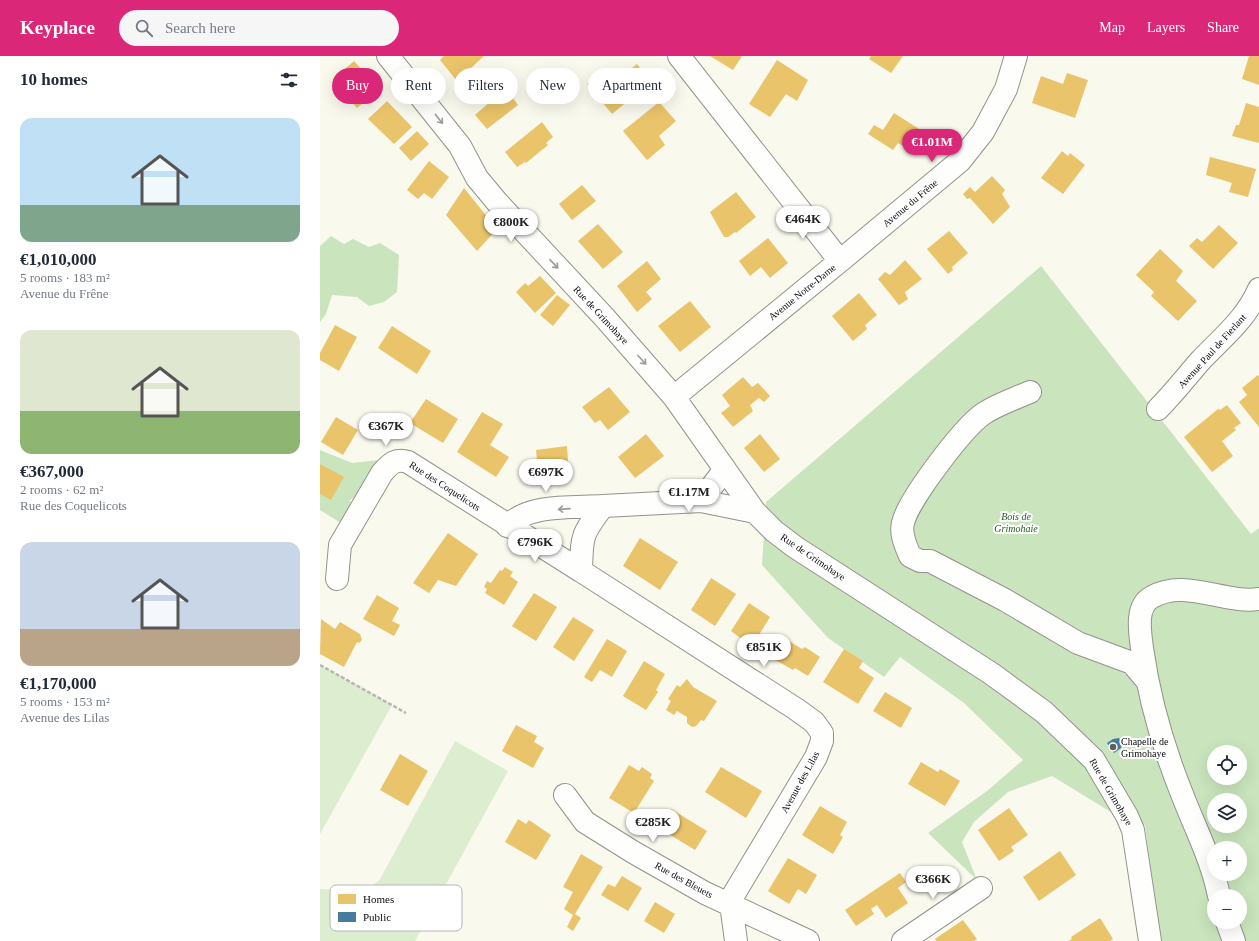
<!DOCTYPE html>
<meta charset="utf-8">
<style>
:root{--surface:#fff;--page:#f6f6f7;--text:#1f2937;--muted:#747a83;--accent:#db2777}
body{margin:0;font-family:"Times New Roman",serif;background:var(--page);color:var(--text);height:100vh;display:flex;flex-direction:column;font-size:15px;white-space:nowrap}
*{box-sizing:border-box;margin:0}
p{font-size:13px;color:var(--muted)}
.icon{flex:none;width:22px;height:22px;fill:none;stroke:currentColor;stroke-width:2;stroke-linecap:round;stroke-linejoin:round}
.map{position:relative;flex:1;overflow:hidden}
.side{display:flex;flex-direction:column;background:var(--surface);width:320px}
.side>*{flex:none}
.banner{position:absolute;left:12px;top:12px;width:380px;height:36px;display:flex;gap:8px}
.controls{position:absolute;left:887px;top:689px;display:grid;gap:8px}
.controls a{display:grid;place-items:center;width:40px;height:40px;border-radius:50%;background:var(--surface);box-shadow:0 4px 16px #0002;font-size:20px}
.price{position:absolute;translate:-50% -34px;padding:0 9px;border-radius:14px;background:#fff;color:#222;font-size:13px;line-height:26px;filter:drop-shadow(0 1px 2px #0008)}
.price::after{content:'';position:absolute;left:50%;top:24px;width:12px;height:9px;margin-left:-6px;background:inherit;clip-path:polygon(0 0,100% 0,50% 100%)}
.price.on{background:var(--accent);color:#fff}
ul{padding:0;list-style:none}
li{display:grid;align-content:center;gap:8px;height:212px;padding:0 20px}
li span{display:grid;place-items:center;height:124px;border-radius:12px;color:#555}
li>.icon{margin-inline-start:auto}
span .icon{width:72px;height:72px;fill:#fffc;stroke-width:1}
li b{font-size:17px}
h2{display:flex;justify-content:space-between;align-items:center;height:48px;padding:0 20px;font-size:17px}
.pill{padding:0 14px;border-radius:18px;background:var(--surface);box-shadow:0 4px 16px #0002;font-size:14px;line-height:36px}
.pill.on{background:var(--accent);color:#fff}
header{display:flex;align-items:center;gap:24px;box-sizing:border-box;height:56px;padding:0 20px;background:var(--accent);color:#fff}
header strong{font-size:19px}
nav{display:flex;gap:22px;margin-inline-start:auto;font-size:14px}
.search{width:280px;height:36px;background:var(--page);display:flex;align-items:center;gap:10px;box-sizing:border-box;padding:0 14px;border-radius:22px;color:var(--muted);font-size:15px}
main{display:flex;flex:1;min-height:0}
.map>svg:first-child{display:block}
.green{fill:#dceecf}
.forest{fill:#cae5bd;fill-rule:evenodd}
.homes{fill:#e9c46a}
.public{fill:#457b9d}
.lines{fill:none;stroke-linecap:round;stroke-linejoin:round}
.minor-casing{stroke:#92928d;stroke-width:24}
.path{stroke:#b7b7b5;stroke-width:2.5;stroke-dasharray:4 2;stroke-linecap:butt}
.minor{stroke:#fefefc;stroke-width:22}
.oneway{stroke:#9c9c9b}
.poi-dot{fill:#5e5e5a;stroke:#fff;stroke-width:1.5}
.labels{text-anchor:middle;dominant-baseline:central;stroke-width:4;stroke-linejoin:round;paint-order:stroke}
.street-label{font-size:10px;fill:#0a0a0a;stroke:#fff}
.park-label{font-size:10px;font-style:italic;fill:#1f5d20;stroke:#fff}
.poi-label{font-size:10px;fill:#0a0a0a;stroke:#fff;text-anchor:start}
.key{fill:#fff;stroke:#b6b6b6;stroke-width:1}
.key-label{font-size:11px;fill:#0a0a0a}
</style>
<header>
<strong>Keyplace</strong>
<div class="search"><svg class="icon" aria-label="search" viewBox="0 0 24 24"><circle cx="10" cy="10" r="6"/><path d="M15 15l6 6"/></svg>Search here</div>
<nav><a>Map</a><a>Layers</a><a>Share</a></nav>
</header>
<main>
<section class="side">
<h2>10 homes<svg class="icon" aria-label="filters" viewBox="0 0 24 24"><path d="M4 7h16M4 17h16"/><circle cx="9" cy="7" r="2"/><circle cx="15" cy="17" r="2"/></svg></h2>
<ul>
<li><span style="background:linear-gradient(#bfe0f5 70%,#7fa58c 0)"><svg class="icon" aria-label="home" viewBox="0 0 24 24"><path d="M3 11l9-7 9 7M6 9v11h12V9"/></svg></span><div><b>€1,010,000</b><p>5 rooms · 183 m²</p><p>Avenue du Frêne</p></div></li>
<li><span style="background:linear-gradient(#dfe7d0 65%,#8fb573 0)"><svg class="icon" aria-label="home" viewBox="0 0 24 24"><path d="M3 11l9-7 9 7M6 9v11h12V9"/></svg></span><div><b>€367,000</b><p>2 rooms · 62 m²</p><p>Rue des Coquelicots</p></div></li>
<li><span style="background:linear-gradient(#c9d6e8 70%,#b9a48a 0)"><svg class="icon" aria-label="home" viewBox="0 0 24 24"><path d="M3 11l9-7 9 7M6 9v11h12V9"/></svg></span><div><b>€1,170,000</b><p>5 rooms · 153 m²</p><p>Avenue des Lilas</p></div></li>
</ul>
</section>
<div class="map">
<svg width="939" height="885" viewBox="0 0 939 885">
<rect width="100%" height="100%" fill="#f9f9ee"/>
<!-- green -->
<path class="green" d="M0,609L72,649L0,778Z
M135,685L188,715L95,885H0V833L17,834L32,853L46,848L51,830L59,825Z"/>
<!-- forest -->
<path class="forest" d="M11,180L24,188L33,183L49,191L60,187L79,199L77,236L64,246L49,250L37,241L12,239L6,258L0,266V190Z
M721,210L931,478L939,472V885H840L825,769L794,758L732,720L688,736L654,766L642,786L657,824L608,777L667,735L703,704L644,647L580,601L564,621L508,582L442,509L446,446ZM894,696H920V722H894ZM894,744H920V770H894ZM894,792H920V818H894ZM894,840H920V866H894Z
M0,394L32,407L59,404L51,416L49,432L30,444L34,457L24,469L0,454Z"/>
<!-- homes -->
<path class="homes" d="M124,0H164L137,25L120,4Z
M390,0H422L413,14Z
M551,0H583L571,17L549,3Z
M929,0H939V29L922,23Z
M457,4L488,24L477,45L466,38L450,61L429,48Z
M34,5L52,25L45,32L44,36L49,42L37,52L23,36L26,31L17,20Z
M317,8L331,26L292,58L267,28L286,14L295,25Z
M747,17L768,24L755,62L712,47L721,20L743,28Z
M187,20L194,28L187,34L198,49L167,73L155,59L171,45L167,37Z
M67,45L92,71L74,88L48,63Z
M339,46L356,65L339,80L345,89L327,104L303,75Z
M926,47L939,51V87L912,80L916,69H919Z
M574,57L607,78L595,97L578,87L573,94L548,78L554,69L563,74Z
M222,66L233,81L226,87L228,89L206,107L205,106L197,111L185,96Z
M97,75L109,88L91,105L79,92Z
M742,95L748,100L750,97L765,109L743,138L721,122Z
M890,101L936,113L928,141L909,136L912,127L886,119Z
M109,105L129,121L112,143L104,137L98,143L87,134Z
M672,120L685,134L682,138L690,151L673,168L650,142L647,143L643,138L650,131L655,136Z
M262,129L276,145L252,164L239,148Z
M144,132L177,173L157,195L126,159Z
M416,136L436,161L416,177L415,176L408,181H404L390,156Z
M278,168L303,196L283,213L258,185Z
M899,169L918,187L893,213L869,190L877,182L882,186Z
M629,175L648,197L632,211L633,214L628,218L607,193Z
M448,182L468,207L450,222L441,211L430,220L419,205Z
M840,193L863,215L856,225L877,245L858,265L831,240L834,236L816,219Z
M585,204L602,223L585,236L588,243L579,249L558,223L565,216L570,219Z
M327,205L341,223L326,236L332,243L317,256L297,230Z
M220,220L236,237L215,257L196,236L205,227L208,230Z
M539,237L557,259L545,269L547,273L533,285L512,260Z
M237,239L250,249L233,270L220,259Z
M370,245L391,271L360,296L338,270Z
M15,269L37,281L19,315L0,304V297Z
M72,270L111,295L97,318L58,292Z
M938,319L939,320V371L919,346L927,339L922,332Z
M423,321L432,331L438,327L450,340L444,346L439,342L430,349L433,355L413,371L401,357L410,350L402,339Z
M289,331L310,356L288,374L280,364L275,367L262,351Z
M106,343L138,363L123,387L90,367Z
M907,349L921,367L914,372L916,374L902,385L913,400L892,416L864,381L898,353L900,354Z
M162,356L183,368L170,389L189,401L176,421L137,396Z
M16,361L38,374L23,399L1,386Z
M326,378L344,400L315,422L298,401Z
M440,378L460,403L444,416L424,392Z
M247,390L249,420L219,424L216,394Z
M0,408L24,421L11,444L0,438Z
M128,477L158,498L136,530L118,524L109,537L93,527Z
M320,482L358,506L340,534L303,510Z
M185,511L193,516L190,520L198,526L184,549L165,537L167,533L164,531L167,525L171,527L180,514L182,515Z
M391,522L416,538L395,570L371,554Z
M214,537L237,551L216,585L192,570Z
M57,539L79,552L72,565L80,569L74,580L43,563Z
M429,547L450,561L439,579L443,582L436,594L411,575Z
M253,561L274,574L254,605L233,591Z
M1,563L15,573L20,566L40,578L42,584L39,587L37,586L24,611L0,598Z
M464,582L482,593L485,591L500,601L488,620L475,612L473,614L452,602Z
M287,583L307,595L292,621L280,614L272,626L264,621Z
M524,593L543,605L539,612L554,622L538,648L503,626Z
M324,605L345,618L336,634L338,636L326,654L303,640Z
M367,623L373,631L397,645L384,665L381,664L376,670L372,671L367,667V661L357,655L354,659L346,654L351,645L348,643L357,629L360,631Z
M565,636L592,652L581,672L553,655Z
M196,669L217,680L214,686L224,692L213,712L182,695Z
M80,698L108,715L88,750L60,734Z
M601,706L618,716L620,713L640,725L625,750L588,728Z
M309,709L319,715L322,711L332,718L330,722L334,725L314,757L289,742Z
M401,711L442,735L426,762L385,736Z
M500,750L527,766L520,779L523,781L513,798L482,779Z
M689,752L708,779L691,791L694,795L679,805L658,774Z
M351,753L387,775L375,794L339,772Z
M198,763L206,768L209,764L231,779L216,804L185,786Z
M740,795L756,819L719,845L703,821Z
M261,798L283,811L255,858L261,862L253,875L247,871L253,859L244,853L253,836L243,831Z
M468,802L497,819L486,838L478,833L469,848L448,835Z
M580,817L586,826L578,832L588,847L566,862L557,849L551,853L554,858L536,870L525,854Z
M302,820L322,832L308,855L281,839L288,828L295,831Z
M335,846L355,858L344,877L324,865Z
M780,862L793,883L790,885H748L752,883L751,881Z
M643,864L657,883L654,885H616L615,883Z"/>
<!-- public -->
<path class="public" d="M799,682L802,687L801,692L794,697L787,687L793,683Z"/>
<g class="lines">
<defs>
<path id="minor" d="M68,0L140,90L157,122L177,146L285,262L354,341L435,456L454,475L475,491L672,618L724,656L774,704L807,760L813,774L830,885
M520,205L640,105L663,76L686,33L696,0
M710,336C694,343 678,348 663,358C643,372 588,444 583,467C580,478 586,490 590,500L600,505H610L685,544L758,587L812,607L828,626
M354,341L520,205L359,0
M838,353C854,337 867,320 881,304C903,281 926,263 939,233
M405,413L381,445L435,456
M381,445L283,450C261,479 262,480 261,515L476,653L494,666L502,677V685L496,701L414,838L411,848L416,885
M187,470C211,447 252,452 283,450
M17,523L20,489L62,417C70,408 75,402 88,406L261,515
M245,739L265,766L313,796L385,837L488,885
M899,840C892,804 875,772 862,738C843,691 829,642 822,592C820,576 815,550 832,541C865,522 904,548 939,543
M907,866L914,885
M583,885L661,832"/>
</defs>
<!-- minor casing -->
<use href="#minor" class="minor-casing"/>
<!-- path -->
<path class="path" d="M0,609L86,657"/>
<!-- minor -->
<use href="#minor" class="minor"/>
</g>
<!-- one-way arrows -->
<defs><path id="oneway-shaft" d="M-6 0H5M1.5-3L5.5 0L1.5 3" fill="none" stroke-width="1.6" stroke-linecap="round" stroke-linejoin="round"/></defs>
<g class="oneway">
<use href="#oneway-shaft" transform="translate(119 63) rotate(52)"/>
<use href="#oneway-shaft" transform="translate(234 208) rotate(47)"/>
<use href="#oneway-shaft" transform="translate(322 304) rotate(48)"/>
<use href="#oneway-shaft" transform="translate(244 453) rotate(176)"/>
</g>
<!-- markers -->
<circle class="poi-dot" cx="793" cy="691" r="4"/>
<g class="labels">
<!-- street labels -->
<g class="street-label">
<text transform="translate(590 147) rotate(-40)">Avenue du Frêne</text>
<text transform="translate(482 236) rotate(-39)">Avenue Notre-Dame</text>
<text transform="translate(281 259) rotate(47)">Rue de Grimohaye</text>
<text transform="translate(892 295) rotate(-48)">Avenue Paul de Fierlant</text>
<text transform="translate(125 430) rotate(33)">Rue des Coquelicots</text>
<text transform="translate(493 501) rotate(34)">Rue de Grimohaye</text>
<text transform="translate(480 726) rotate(-61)">Avenue des Lilas</text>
<text transform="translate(791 736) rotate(60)">Rue de Grimohaye</text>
<text transform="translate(364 824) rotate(29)">Rue des Bleuets</text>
</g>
<!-- park labels -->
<g class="park-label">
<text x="696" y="460">Bois de<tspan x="696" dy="12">Grimohaie</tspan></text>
</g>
<!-- poi labels -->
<g class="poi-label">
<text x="801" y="685">Chapelle de<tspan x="801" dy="12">Grimohaye</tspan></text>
</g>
</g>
<!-- legend -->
<rect x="10" y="829" width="132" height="46" rx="6" class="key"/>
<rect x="18" y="838" width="18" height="10" fill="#e9c46a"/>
<rect x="18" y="856" width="18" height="10" fill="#457b9d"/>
<g class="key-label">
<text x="43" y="847">Homes</text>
<text x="43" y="865">Public</text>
</g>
</svg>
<div class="controls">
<a><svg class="icon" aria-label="locate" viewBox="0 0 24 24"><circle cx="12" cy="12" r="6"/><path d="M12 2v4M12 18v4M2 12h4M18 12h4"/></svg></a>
<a><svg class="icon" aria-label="layers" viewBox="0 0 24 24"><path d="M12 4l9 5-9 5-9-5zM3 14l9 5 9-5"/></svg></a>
<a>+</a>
<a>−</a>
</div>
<b class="price on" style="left:612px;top:107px">€1.01M</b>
<b class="price" style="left:483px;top:184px">€464K</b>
<b class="price" style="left:191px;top:187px">€800K</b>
<b class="price" style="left:66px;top:391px">€367K</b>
<b class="price" style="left:226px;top:437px">€697K</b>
<b class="price" style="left:369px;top:457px">€1.17M</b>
<b class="price" style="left:215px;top:507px">€796K</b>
<b class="price" style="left:444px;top:612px">€851K</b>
<b class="price" style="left:333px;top:787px">€285K</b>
<b class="price" style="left:613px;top:844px">€366K</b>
<div class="banner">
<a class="pill on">Buy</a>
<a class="pill">Rent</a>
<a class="pill">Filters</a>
<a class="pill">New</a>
<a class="pill">Apartment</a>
</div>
</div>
</main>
